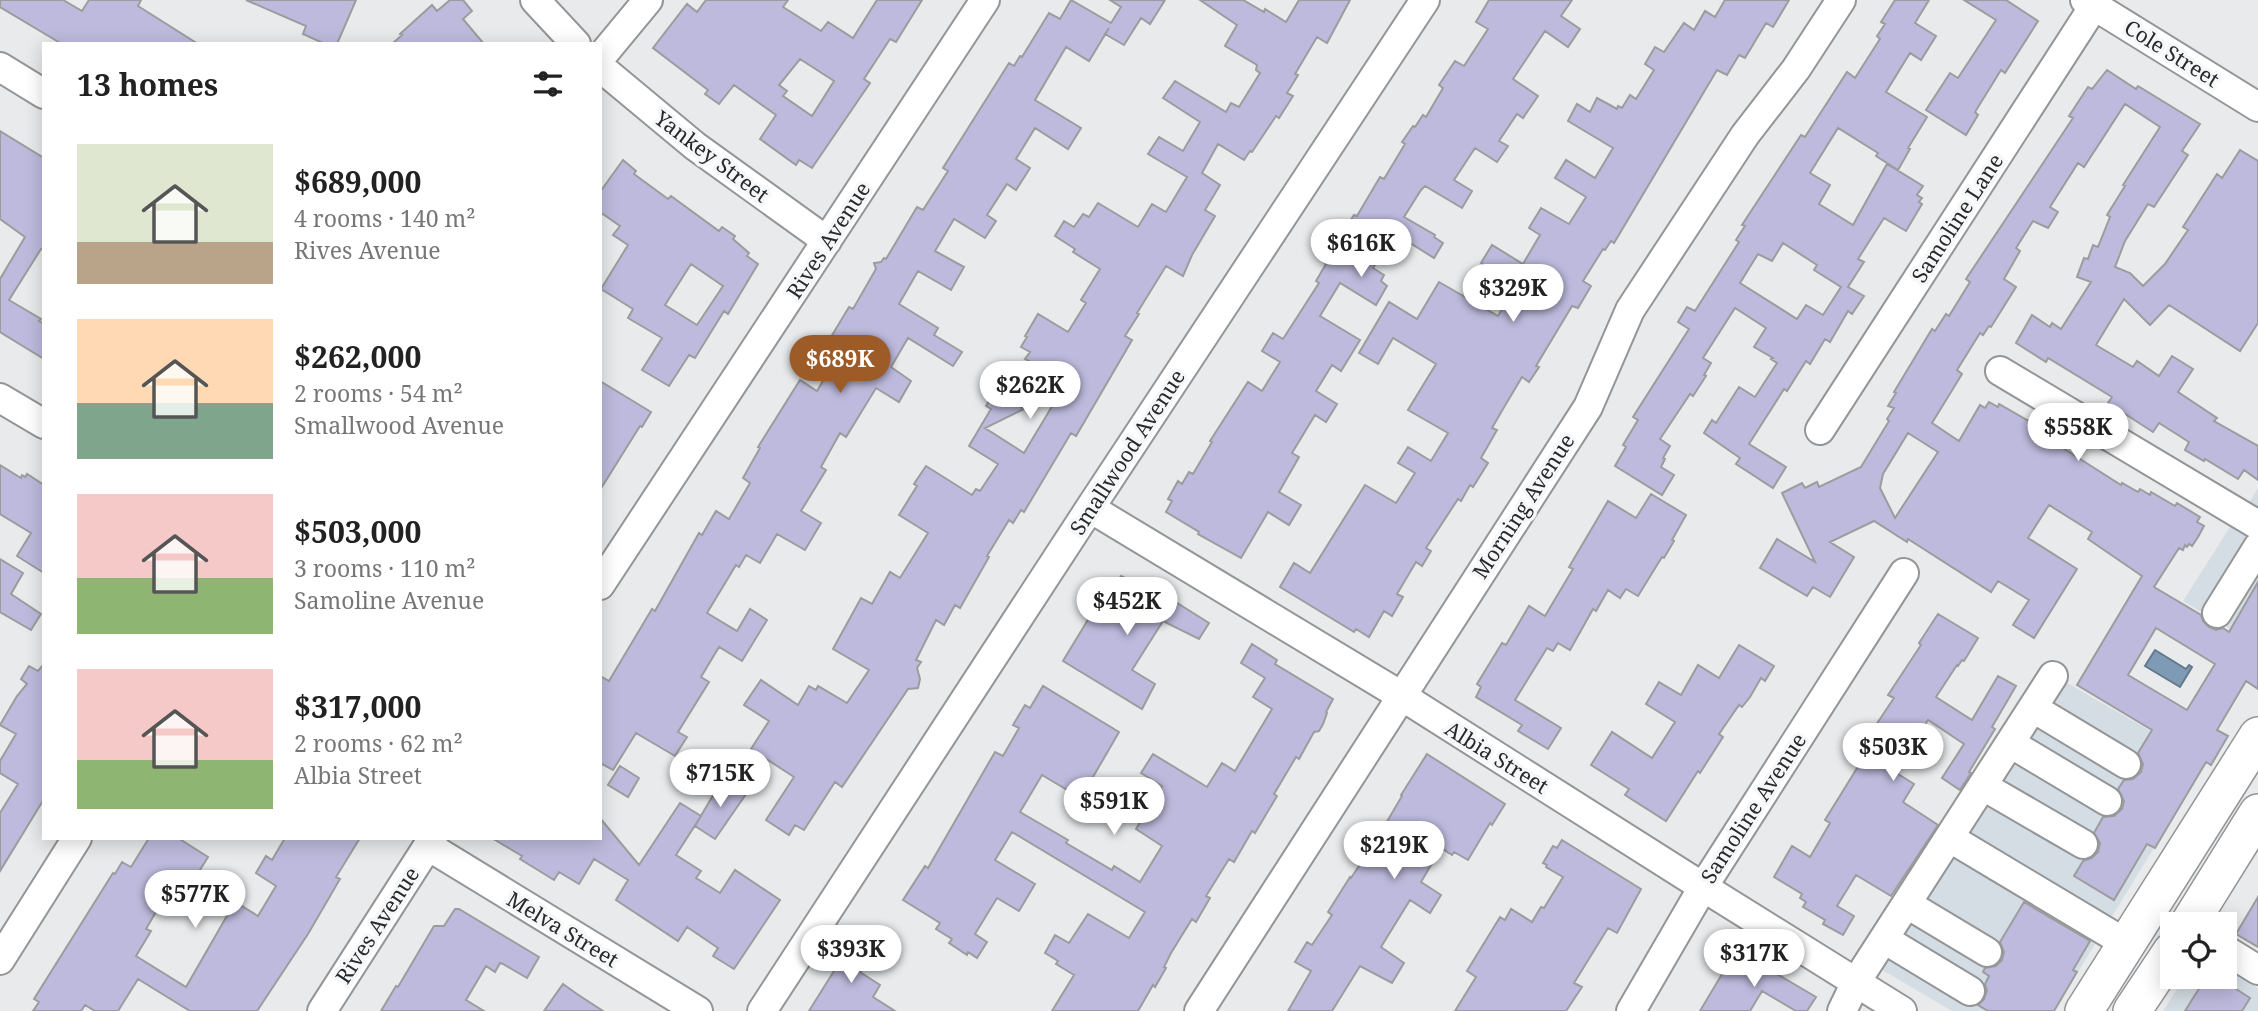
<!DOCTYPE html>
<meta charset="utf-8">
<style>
:root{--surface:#fff;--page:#f6f6f6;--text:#222;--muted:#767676;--accent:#9d5b28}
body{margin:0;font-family:"Noto Serif",serif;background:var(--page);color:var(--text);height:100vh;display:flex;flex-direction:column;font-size:26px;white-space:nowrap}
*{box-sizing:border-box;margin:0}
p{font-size:23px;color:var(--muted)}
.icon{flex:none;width:38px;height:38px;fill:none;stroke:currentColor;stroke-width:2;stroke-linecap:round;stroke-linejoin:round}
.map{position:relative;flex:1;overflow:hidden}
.details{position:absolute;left:42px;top:42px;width:560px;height:798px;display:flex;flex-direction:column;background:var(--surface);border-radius:0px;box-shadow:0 4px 18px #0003}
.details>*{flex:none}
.tools{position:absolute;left:2160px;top:912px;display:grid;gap:14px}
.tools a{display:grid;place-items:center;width:77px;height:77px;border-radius:0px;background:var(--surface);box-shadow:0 4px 18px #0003;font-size:35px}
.price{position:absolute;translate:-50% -60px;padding:0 16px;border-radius:24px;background:#fff;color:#222;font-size:23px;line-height:46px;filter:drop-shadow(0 2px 4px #0008)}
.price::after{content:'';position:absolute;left:50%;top:42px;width:21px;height:16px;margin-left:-10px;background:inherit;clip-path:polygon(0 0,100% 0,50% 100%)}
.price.on{background:var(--accent);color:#fff}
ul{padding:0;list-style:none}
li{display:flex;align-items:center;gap:21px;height:175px;padding:0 35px}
li span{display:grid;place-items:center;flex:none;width:196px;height:140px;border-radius:0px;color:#555}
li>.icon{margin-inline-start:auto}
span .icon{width:84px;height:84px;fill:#fffc;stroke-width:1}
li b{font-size:30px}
h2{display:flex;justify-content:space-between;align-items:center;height:84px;padding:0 35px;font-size:30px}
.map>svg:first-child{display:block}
.built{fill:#d5dde4}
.water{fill:#7e9ab4;stroke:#64788b;stroke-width:2}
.building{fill:#bebadd;stroke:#9c9c9e;stroke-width:2;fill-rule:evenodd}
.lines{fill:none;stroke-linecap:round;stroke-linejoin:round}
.minor-casing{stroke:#939596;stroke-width:32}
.major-casing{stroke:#939596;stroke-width:40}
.minor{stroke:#fff;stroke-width:28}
.major{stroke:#fff;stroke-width:37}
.labels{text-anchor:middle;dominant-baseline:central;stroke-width:7;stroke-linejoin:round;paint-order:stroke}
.street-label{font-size:21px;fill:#29292a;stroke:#f5f7f9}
</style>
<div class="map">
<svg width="2258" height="1011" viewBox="0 0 2258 1011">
<rect width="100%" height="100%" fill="#e8eaec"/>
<!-- built -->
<path class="built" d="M2258,488V646L2183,601L2230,527L2247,506Z
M2062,680L2206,763L2054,1011H1952L1879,968Z
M2224,967L2258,988V1011H2163L2185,977L2224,976Z"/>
<!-- water -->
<path class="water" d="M2155,650L2186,669L2189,665L2192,667L2180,687L2145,666Z"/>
<!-- building -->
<path class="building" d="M0,0H63L82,11L89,0H141L138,6L198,44H62L0,7Z
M246,0H356L337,44H325L303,34L306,26Z
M450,0H463L472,11L463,19L484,44H392L402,35L400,34L432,5L437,11Z
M706,0H788L783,7L821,31L828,22L853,38L877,0H922L896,42L890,39L864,79L870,83L812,168L799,160L796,165L760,139L776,115L734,85L719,104L705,94L708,90L653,48L687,4L697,12ZM800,59L834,81L812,116L783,96L787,91L779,85Z
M1071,0L1111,23L1121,7L1110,0H1165L1150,24L1141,18L1124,45L1105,34L1109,28L1089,61L1066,47L1035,100L1081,128L1068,149L1035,128L1016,159L1030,168L1016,190L1007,184L987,215L996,221L985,238L954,219L935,251L964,267L951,290L918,271L899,304L938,328L934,335L962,352L953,366L908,338L891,367L911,381L899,402L876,388L846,437L840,433L821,467L826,470L801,511L821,523L805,550L777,534L760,563L746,555L739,567L736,565L707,613L737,631L750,609L767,620L742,661L719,647L701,677L709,682L678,732L687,737L675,756L636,733L613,770L600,763V676L609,681L652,609L655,611L699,533L702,535L716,511L729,519L750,483L743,478L760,448L758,447L800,380L817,391L838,355L825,347L849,307L853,309L876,269L874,263L881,262L884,258L886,259L917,207L923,210L948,171L943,168L1009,63L1014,66L1020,56L1022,57L1049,13L1060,19Z
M1200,0H1243L1264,12L1265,9L1286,22L1299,0H1350L1327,43L1317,37L1295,74L1298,75L1287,93L1293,96L1279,118L1276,116L1252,152L1250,151L1244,160L1218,144L1202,173L1220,185L1205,210L1215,216L1192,255L1183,276L1166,266L1137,313L1139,314L1125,336L1132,340L1076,436L1071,433L1024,512L1021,510L1013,523L1009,520L987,556L989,557L960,608L955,605L944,625L936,620L916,660L921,662L917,668L920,679L918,688L908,689L842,787L835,782L804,830L795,825L789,835L766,820L794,777L751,749L769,721L744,705L761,680L798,705L809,686L816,690L818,686L847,703L869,670L833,649L861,598L872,604L890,572L900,578L928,533L899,515L917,486L914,484L926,466L972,495L976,489L980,491L998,464L969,446L991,409L986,406L995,391L1024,409L985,428L1024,453L1063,388L1028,366L1031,362L1025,359L1030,352L1021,347L1027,337L1025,336L1038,314L1068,332L1086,303L1081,300L1100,269L1073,252L1075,249L1055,236L1064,221L1074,227L1083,214L1089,217L1098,203L1138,227L1152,204L1166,212L1187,177L1148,154L1159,137L1183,151L1200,122L1163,98L1175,81L1226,112L1231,103L1239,107L1260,73L1256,70L1257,65L1225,46L1237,25Z
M1489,0H1572L1561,16L1580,29L1568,47L1545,31L1513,79L1538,96L1523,118L1517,114L1499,141L1508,146L1497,162L1475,148L1454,180L1472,191L1462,208L1425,186L1421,190L1404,217L1435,235L1434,237L1443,243L1434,258L1394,233L1373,268L1384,275L1381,281L1387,286L1376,305L1340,283L1320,316L1360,340L1341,371L1332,365L1316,391L1337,404L1326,422L1315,415L1292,453L1299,457L1279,492L1301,505L1289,525L1268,512L1241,558L1198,534L1199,532L1166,512L1172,501L1168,499L1178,481L1182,484L1189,472L1193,474L1212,442L1210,441L1248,382L1262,391L1280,362L1262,351L1273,333L1283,339L1319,283L1316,281L1326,264L1324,262L1354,215L1357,216L1380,177L1384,179L1405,144L1402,142L1413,126L1415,127L1423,115L1426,117L1443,88L1439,85L1455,61L1464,66L1488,29L1476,22Z
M1725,0H1789L1773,27L1766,23L1745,58L1739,55L1727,75L1717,70L1614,243L1611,241L1605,250L1603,249L1583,281L1591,286L1578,308L1572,306L1536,366L1539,367L1529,382L1522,377L1503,409L1492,428L1497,430L1481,458L1488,463L1473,487L1470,485L1461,501L1458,499L1426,548L1431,551L1422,566L1416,562L1397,594L1403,597L1392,616L1384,611L1369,637L1356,629L1354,632L1280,587L1294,563L1310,573L1365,485L1396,503L1415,473L1398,463L1408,447L1431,461L1448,433L1408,410L1436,364L1393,338L1378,364L1359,353L1389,302L1417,319L1439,282L1498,316L1517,284L1481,263L1492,245L1523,264L1540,235L1529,228L1541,208L1569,224L1586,197L1555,178L1566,160L1595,178L1613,148L1568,121L1577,104L1590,112L1597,98L1617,109L1618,106L1622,108L1630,95L1636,99L1654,70L1645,64L1655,47L1664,52L1684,23L1694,30L1705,11L1715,17Z
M1895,0H1929L1915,23L1936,36L1921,60L1910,53L1886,92L1927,117L1908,148L1910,149L1898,170L1876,156L1878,153L1838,128L1810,173L1830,185L1819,204L1853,225L1887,164L1923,186L1917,195L1922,198L1919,202L1922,204L1906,231L1884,218L1858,259L1864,262L1848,287L1864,296L1852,314L1848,311L1830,342L1825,339L1810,364L1806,361L1787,391L1784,389L1749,444L1786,467L1773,488L1736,464L1740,458L1704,433L1712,420L1716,423L1739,387L1755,397L1777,363L1771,359L1773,358L1754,347L1766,328L1735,308L1703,358L1711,363L1704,375L1706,376L1693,396L1690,394L1660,439L1670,446L1663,458L1665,459L1661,467L1674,475L1662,495L1615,466L1626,447L1623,445L1638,420L1633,417L1689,329L1678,322L1687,307L1695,311L1739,242L1736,240L1745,226L1742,225L1801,135L1805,137L1847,72L1855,78L1880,39L1877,36L1885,24L1881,22ZM1783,243L1817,265L1814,270L1841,287L1823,315L1806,305L1797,319L1740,283L1758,254L1772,261Z
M1964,0H2006L2038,21L2005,73L2001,70L1975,112L1978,115L1966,135L1926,110L1950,73L1958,78L1996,20Z
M2107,70L2136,89L2138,86L2200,124L2182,151L2188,155L2154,207L2148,204L2125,241L2115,267L2130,273L2143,286L2165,264L2188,230L2183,227L2217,174L2222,178L2240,150L2258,161V323L2240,351L2169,305L2150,325L2124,299L2096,345L2133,367L2137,361L2159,376L2172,356L2193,369L2178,392L2217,418L2214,421L2258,446V480L2244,470L2238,479L2205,459L2204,461L2185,450L2189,442L2159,423L2153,432L2108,403L2112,397L2048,358L2046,362L2016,343L2032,315L2050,327L2052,323L2061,329L2091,282L2077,277L2084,258L2088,259L2093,245L2098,247L2110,217L2107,215L2125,186L2123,185L2160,127L2125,104L2084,167L2078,163L2050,207L2058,212L2048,228L2033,221L2016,248L2020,251L2004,279L2016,287L1991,327L1989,326L1983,335L1980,333L1957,370L1962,374L1932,423L1959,441L1980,405L1985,408L1989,402L1998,407L1999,404L2058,438L2055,443L2121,485L2122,483L2138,492L2140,489L2150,495L2151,492L2175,506L2177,503L2200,517L2197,522L2204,526L2198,537L2192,546L2189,544L2187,547L2185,545L2183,550L2179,548L2154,587L2201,615L2203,621L2209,627L2216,630L2223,628L2229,632L2258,582V689L2246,681L2217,730L2228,736L2211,765L2206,762L2155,848L2147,844L2114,900L2074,876L2083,861L2092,858L2098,852L2100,843L2094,833L2103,817L2114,816L2122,809L2124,801L2118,789L2124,780L2133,779L2141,772L2143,764L2138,753L2152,730L2077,685L2142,576L2088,539L2092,532L2049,505L2028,538L2077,569L2034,638L2013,625L2029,600L1998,581L1991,592L1908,539L1907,542L1874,521L1830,542L1854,557L1830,597L1813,587L1807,596L1760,568L1777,539L1815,562L1782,493L1802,483L1805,488L1817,482L1819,487L1861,467L1889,421L1887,419L1894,408L1888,406L1896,393L1894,392L1932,329L1935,331L1946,314L1949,316L1970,282L1966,279L2073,118L2069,116L2088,87L2092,89ZM1908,433L1938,452L1895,518L1880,488L1883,474ZM2156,628L2215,664L2187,710L2128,675Z
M0,131L44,158V250L41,249L9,300L41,319L39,321L44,324V359L0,332V279L25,237L0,219Z
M623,160L636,171L634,174L668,199L671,196L719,231L722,227L735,236L733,239L749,253L747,256L758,264L728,314L724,311L695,358L689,355L669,386L642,370L662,338L628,318L633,309L601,289L628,245L613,235L620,226L600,212V192ZM691,264L723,286L697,325L665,305Z
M600,381L651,412L642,427L640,426L600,490Z
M0,465L21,478L22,475L25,477L27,474L44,485V573L17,556L31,533L0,514Z
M1651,494L1686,515L1672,540L1674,541L1664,558L1662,557L1638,596L1626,589L1620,598L1608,590L1596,611L1593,609L1570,650L1558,643L1553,651L1547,648L1515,700L1561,728L1548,749L1518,731L1522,725L1476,697L1481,687L1477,684L1502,643L1506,645L1529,606L1545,616L1573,569L1569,567L1608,501L1636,518Z
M0,559L23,573L11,594L41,614L31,630L0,612Z
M1121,576L1137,584L1139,579L1209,623L1199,639L1163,621L1132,670L1155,684L1142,709L1063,661L1092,613L1094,614L1108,590L1113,588Z
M1938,614L1978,638L1964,661L1962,660L1958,666L1957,665L1936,697L1972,720L1998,676L2016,686L1992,727L1995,729L1969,772L1971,773L1960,790L1942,778L1964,744L1928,720L1895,772L1914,784L1903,802L1938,825L1891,896L1856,875L1837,906L1854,916L1843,935L1823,924L1825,920L1803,907L1806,902L1800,898L1802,894L1774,877L1792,846L1810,857L1830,823L1825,820L1872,744L1866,740L1894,698L1888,695L1921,645L1919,643Z
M1252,644L1277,660L1275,664L1333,699L1326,712L1327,713L1323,724L1319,731L1314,732L1299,759L1296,757L1274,794L1277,796L1255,833L1252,831L1234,862L1229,859L1206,896L1210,898L1196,922L1192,919L1171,953L1164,967L1166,968L1155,987L1153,985L1138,1011H1052L1074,975L1056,964L1058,961L1045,953L1055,935L1069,943L1088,914L1129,938L1145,912L1012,832L995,860L1035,884L1019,911L997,898L975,934L987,942L977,958L968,952L967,955L949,943L952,939L936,929L940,923L903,900L925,866L928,868L995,752L1003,756L1019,728L1013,725L1025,705L1030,708L1043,686L1119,732L1093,777L1103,783L1091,804L1042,775L1020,812L1068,840L1066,843L1112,870L1114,866L1140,882L1162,846L1136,829L1162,786L1141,773L1153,754L1207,787L1222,763L1235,771L1272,709L1253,697L1265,678L1241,663Z
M1739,645L1774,666L1765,681L1761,678L1750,697L1742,707L1739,705L1719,734L1723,737L1700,773L1698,771L1666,821L1625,795L1629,789L1591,765L1612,732L1652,758L1675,722L1646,704L1659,682L1681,695L1698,665L1719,678Z
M44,664V799L0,871V813L18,784L0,773V761L16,734L0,725L17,696L27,684L21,679L29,666L38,671Z
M1427,754L1505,804L1492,825L1490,823L1468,860L1454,852L1452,855L1441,848L1421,882L1441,895L1430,913L1410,900L1381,947L1404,963L1392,983L1360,966L1332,1011H1288L1311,971L1295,962L1307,942L1312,945L1332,915L1328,912L1350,877L1351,878L1375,842L1402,796L1401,795Z
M620,766L639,778L628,797L608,785Z
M722,780L746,794L715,839L695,826Z
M680,803L701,816L676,855L701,871L696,878L720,893L735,870L780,900L734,969L713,956L718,948L687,927L678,941L616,900L628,880L594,859L579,884L559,872L554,880L520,859L522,856L492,838H600V818L639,865Z
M149,838H178L208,857L185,894L171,886L146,929L151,931L136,956L186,987L235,902L258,916L276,886L256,873L266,856L272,860L285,838H360L336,877L340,879L308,934L257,1011H190L138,979L118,1011H95L85,1005L81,1011H33L39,1002L34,999L113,873L115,874L122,862L131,867Z
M1562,840L1641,889L1617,933L1608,928L1574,983L1582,987L1566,1011H1455L1476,977L1467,971L1500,917L1505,920L1511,909L1532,922L1541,907L1544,908L1563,877L1546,867L1547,865L1543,863L1553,846L1557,848Z
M2258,897V947L2236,934Z
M2024,902L2090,941L2073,970L2077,972L2054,1011H1988L1978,1005L1984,999L1987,991L1985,984L1989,976L1983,972L1985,968L1996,966L2002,960L2004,952L2000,942Z
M455,909H459L539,957L527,978L503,964L500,963L495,972L486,966L466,1000L484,1011H381L396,986L398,987L434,926H444Z
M854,939L874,951L860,972L880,985L873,997L895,1011H809Z
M1741,953L1816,997L1807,1011H1796L1762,991L1750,1011H1700L1728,964L1733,967Z
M2207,976H2216L2250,998L2242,1011H2185Z
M563,984L577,994L603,1011H544Z"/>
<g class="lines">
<defs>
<path id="minor" d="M535,0L576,44
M2085,0L2258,107
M600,58L648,0
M0,67L44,94
M600,67L695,146L827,241
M2000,371L2258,525
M0,398L44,424
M1820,430L2094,6
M1090,508L1400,695L1703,887L1902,1011
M600,585L985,0
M2217,613L2258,547
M2033,708L2126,764
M2010,743L2107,801
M1983,786L2083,844
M1950,838L2127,944
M428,846L698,1011
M1907,904L1987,952
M1884,939L1970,991
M2224,949L2258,970
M0,960L77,838
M322,1011L433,838
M762,1011L1090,508L1425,0
M1199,1011L1588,407L1630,310L1745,135L1796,69L1841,0
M1631,1011L1703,887L1904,573
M1842,1011L1856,982L2053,676"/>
<path id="major" d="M2189,924L2258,813
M2084,1011L2258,736
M2132,1011L2172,951"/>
</defs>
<!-- minor casing -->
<use href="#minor" class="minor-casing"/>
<!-- major casing -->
<use href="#major" class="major-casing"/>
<!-- minor -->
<use href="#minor" class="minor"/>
<!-- major -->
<use href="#major" class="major"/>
</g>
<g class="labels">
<!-- street labels -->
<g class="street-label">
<text transform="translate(2172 53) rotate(32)">Cole Street</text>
<text transform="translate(712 156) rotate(37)">Yankey Street</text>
<text transform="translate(1957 218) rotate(-57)">Samoline Lane</text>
<text transform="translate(828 240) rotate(-57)">Rives Avenue</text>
<text transform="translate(1127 452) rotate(-57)">Smallwood Avenue</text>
<text transform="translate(1523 506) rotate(-57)">Morning Avenue</text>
<text transform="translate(1497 757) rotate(32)">Albia Street</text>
<text transform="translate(1753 808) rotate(-57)">Samoline Avenue</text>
<text transform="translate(377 925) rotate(-57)">Rives Avenue</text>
<text transform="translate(563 929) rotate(31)">Melva Street</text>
</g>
</g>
</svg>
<div class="tools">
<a><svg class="icon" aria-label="locate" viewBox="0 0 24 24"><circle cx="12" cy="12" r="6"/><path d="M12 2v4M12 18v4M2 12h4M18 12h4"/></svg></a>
</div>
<b class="price" style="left:1361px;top:279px">$616K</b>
<b class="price" style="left:1513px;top:324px">$329K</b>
<b class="price on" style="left:840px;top:395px">$689K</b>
<b class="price" style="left:1030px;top:421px">$262K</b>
<b class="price" style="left:2078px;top:463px">$558K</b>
<b class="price" style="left:1127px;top:637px">$452K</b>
<b class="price" style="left:1893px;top:783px">$503K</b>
<b class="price" style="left:720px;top:809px">$715K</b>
<b class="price" style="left:1114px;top:837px">$591K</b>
<b class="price" style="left:1394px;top:881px">$219K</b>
<b class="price" style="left:195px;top:930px">$577K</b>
<b class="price" style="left:851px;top:985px">$393K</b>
<b class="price" style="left:1754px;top:989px">$317K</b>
<section class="details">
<h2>13 homes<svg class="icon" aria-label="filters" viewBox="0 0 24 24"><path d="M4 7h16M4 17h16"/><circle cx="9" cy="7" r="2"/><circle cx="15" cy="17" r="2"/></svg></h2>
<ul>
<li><span style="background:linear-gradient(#dfe7d0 70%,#b9a48a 0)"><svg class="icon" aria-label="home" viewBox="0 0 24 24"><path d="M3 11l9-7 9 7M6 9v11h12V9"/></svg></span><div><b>$689,000</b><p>4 rooms · 140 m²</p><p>Rives Avenue</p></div></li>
<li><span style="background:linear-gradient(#ffd9b3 60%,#7fa58c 0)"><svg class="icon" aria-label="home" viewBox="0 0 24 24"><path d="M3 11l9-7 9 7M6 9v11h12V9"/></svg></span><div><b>$262,000</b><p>2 rooms · 54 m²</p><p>Smallwood Avenue</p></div></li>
<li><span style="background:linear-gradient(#f6c9c9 60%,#8fb573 0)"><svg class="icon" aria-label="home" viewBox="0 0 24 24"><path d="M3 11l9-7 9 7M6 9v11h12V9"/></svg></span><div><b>$503,000</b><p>3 rooms · 110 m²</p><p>Samoline Avenue</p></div></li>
<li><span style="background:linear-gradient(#f6c9c9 65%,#8fb573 0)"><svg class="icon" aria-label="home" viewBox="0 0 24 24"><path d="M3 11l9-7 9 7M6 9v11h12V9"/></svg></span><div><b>$317,000</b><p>2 rooms · 62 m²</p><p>Albia Street</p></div></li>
</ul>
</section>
</div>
